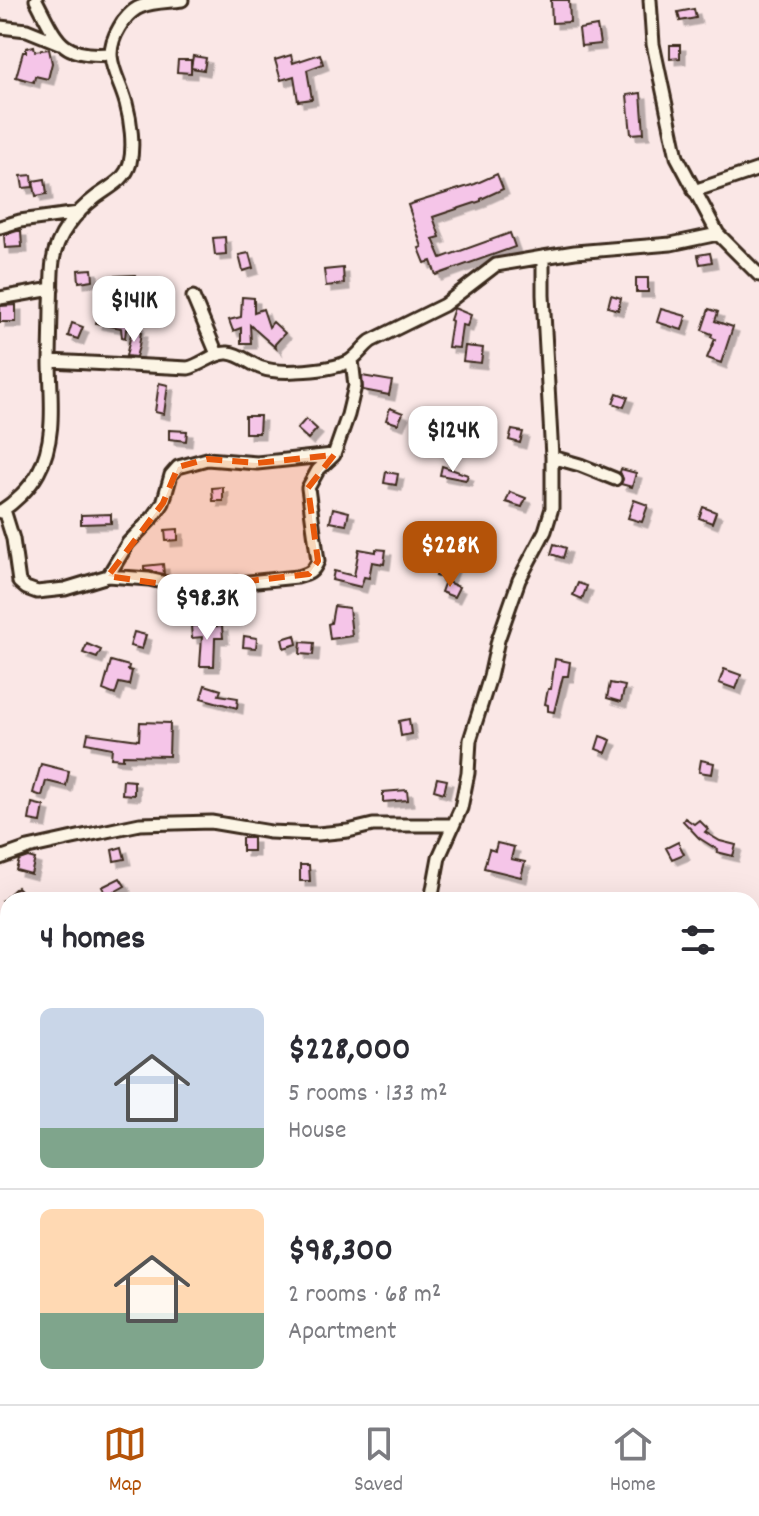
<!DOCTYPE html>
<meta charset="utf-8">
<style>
:root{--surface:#fff;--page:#f2f2f3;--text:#2b2b33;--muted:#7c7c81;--line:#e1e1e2;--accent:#b45309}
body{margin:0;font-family:Dekko,sans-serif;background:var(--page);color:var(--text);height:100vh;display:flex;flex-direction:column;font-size:30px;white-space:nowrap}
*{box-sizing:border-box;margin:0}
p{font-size:26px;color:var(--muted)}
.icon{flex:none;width:44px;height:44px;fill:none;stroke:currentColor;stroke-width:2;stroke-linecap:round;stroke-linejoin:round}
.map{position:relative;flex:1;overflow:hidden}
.sheet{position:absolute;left:0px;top:892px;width:760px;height:512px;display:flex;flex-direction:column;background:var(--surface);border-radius:24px 24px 0 0;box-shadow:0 8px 32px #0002}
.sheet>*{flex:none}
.price{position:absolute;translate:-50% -68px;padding:0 18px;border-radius:16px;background:#fff;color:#222;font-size:26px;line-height:52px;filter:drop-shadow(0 2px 4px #0008)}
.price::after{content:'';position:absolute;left:50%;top:48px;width:24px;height:18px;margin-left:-12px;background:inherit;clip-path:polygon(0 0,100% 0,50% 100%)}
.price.current{background:var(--accent);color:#fff}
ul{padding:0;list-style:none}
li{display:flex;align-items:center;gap:24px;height:200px;padding:0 40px}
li+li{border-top:2px solid var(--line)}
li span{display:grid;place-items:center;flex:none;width:224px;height:160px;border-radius:12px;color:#555}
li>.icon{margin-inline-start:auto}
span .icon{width:96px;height:96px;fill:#fffc;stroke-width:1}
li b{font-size:34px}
h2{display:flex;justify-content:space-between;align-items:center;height:96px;padding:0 40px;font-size:34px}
.menu{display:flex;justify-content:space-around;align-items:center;height:112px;border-top:2px solid var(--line);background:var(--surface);font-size:22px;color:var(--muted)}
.menu a{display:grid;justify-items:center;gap:4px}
.menu .current{color:var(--accent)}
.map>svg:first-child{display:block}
.building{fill:#f5c5e8;stroke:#3b2a1e;stroke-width:2;filter:url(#shadow)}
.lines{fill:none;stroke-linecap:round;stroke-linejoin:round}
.minor-casing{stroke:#3b2a1e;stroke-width:17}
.minor{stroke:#fcf5e5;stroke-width:11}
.marked{fill:#e8590c;fill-opacity:0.2;stroke:#e8590c;stroke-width:6;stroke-dasharray:16 10;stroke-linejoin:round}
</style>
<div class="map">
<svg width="759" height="1404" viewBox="0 0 759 1404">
<defs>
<filter id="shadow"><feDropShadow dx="5.5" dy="5.5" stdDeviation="0" flood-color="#0004"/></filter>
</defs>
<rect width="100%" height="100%" fill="#fae7e6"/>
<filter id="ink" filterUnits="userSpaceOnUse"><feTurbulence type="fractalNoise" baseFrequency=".0125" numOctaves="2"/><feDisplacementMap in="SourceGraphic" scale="16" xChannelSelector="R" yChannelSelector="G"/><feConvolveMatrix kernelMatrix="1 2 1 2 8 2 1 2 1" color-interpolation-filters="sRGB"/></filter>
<g filter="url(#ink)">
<!-- building -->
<path class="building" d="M551,0H569L570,22L552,23Z
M694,9L696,18L680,21L678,12Z
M597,26L600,44L581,46L579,29Z
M670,45H680V58L670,59Z
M34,46L35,51L49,49L52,63L48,79L35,76L34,82L16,77L23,52H26V48Z
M320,54L323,64L307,70L312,99L298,101L294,76L281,80L275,60L291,55L293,63Z
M193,56L206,58L204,70L191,68Z
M178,60H191V73L177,72Z
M641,93L644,133L631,134L627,95Z
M497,174L503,189L481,199V201L433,217L440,237L433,239L441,258L510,233L515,247L436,275L431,261L425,263L419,248L422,247L408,205L475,184Z
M32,175L33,187L23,188L21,176Z
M45,179L47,194L36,196L33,181Z
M17,231H21L22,247L5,248L4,235Z
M225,237L226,254L215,255L213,238Z
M249,253L253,268L243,271L239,255Z
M710,253L712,262L700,264L698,255Z
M343,268L344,284L326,286L324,270Z
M92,269L93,280L79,282L78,270Z
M135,275L137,303L131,304L128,321L138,324L137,331L126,329L125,338L122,337L121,328L96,323L99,314L114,318V315L120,316L116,276Z
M636,278H648V292H636Z
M611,295L621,298L618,310L608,307Z
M242,297L254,298V312L263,309L269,327L273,322L285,333L275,344L276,348L250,325L251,343H241V328L233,331L229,320L241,317Z
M16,305V322H0V306Z
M454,308L471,315L467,326L462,325L459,348L448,347L452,321L450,320Z
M661,309L686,316L682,330L657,322Z
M709,309L718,312L715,321L733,327L721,363L707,358L715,339L711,337L712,334L702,330Z
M72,323L83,327L78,339L68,336Z
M132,330L141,332L139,346L136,357L126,356Z
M465,346L483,348L481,363L463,361Z
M362,376L392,381L389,395L363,390Z
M159,383L168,385L164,414L155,412Z
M617,393L628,397L624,407L613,403Z
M426,405L437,406L436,417L426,416Z
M390,408L403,413L398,424L386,420Z
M245,416H260L259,433H245Z
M306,419L317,429L308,439L297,429Z
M169,430L187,431L186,441L169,439Z
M512,430L523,432L520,443L509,440Z
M442,466L468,475L466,480L440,475Z
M621,469L636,473L632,487L621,484L623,479L620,472Z
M386,472L398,474L396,485L384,483Z
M223,487V501H213L212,488Z
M510,492L526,498L522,507L506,502Z
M634,500L648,505L642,522L628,518Z
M703,507L716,512L712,523L699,518Z
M333,508L349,512L346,525L330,522Z
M111,514V523L81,524V515Z
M178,529V540L166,541L165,530Z
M554,544L566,548L563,558L551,554Z
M359,549L376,552V549L386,550L384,564L372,562L369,578L364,577L361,587L332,580L334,571L354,576Z
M440,563L453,567L448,580L436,576Z
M163,564L164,574L144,570V566Z
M445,581L459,587L454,597L441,592Z
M578,583L587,586L582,599L573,595Z
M334,606L349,608L352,636L330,639L328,624L331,623Z
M202,625V627L222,626L223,638H215L214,666H200L202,637L192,638L191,626Z
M134,632L146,635L142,649L130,646Z
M295,635L297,644L284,648L282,639Z
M244,636L257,638L256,648L243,647Z
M301,642L314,643L313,655L300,654Z
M87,644L101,650L97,658L83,653Z
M555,659L570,662L568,676H563L554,712L548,711V705L545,704L548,689H551Z
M111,661L129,666L128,670L132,671L129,685L119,683L115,695L103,690Z
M724,669L741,675L736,689L719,683Z
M610,683L625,686L621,702L607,698Z
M205,685L221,690L219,695L238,698L237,708L201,698Z
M409,719L411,734L401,736L399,721Z
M140,722L170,723L169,756L123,755V759L111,758L112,748L86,743L88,733L139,740Z
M600,736L611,740L606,753L596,749Z
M701,760L714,763L712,774L699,772Z
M41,764L69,771L66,786L46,781L42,796L33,793Z
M437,778L447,780L444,793L434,790Z
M123,780L134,781V795L122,794Z
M407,790L408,800L383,802V792Z
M32,803L44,806L41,822L29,820Z
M685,818L694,824L699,820L708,829L705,832L720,841L736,845L733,856L717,852L718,850L699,838L683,821Z
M242,838H253V851H242Z
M678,842L684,854L672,859L666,848Z
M497,843L514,847L511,859L525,862L521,877L484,868L489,849L495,851Z
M122,847L125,859L114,861L112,850Z
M28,857L35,859L31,874L16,870L19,860Z
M300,865H309L310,881H300Z
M120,878L125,886L107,896L102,887Z
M17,887L29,900H3Z"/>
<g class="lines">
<defs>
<path id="minor" d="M36,0C57,40 60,58 110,54
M650,0L653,44L677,157L718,234L759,275
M0,27L27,30L59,43
M694,191L759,169
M0,227L20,221L79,213
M193,297L217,354
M0,298L52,289
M50,361L188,368C202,365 214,352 228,353C241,354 250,364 262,368C280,375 331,370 348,362C357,357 363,347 371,341L444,305L496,265L543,257
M552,457L580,465L615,479
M4,510L13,539L19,582L26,588L37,592L65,589L108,576L149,579L189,588L297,577C308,574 313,573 318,561L308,488L318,470L334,455L348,415L355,386L352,360
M0,512C14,503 30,488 38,473C56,441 51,400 50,365C50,345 51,324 51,304C52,290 51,275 53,261C56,236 76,212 96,197C109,187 125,181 130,163C134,146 131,121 126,103C118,74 101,58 119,28C123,20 132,10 140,7C153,1 169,2 182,0
M108,576L128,543L154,516L163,503L171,475L178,467L207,459L257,463L333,455
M0,858L28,848L73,838L140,824L211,822L270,832L318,834L348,831L373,825H452
M431,900L439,857L461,808L468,773L470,740L490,677L498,640L519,580L545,531L552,508V457L543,295V257L575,252L671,244L718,234
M0,1277L8,1268
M308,1396L316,1404"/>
</defs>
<!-- minor casing -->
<use href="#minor" class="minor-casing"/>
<!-- minor -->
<use href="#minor" class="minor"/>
</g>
</g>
<!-- marked area -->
<path class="marked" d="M334,455L308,488L318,561L309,574L189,588L108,576L163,503L178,467L207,459L257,463Z"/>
</svg>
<b class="price" style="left:134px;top:344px">$141K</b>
<b class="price" style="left:453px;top:474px">$124K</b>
<b class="price current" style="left:450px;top:589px">$228K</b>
<b class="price" style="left:207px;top:642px">$98.3K</b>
<section class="sheet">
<h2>4 homes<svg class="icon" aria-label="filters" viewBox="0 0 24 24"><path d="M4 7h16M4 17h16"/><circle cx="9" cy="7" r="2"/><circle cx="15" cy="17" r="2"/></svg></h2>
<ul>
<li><span style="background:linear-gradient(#c9d6e8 75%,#7fa58c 0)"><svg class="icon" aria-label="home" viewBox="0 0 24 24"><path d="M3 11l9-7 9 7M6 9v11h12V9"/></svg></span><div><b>$228,000</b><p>5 rooms · 133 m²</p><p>House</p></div></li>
<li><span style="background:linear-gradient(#ffd9b3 65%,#7fa58c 0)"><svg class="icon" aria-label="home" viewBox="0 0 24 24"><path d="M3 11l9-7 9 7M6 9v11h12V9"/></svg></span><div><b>$98,300</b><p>2 rooms · 68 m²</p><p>Apartment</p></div></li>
</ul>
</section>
</div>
<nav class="menu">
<a class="current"><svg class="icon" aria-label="map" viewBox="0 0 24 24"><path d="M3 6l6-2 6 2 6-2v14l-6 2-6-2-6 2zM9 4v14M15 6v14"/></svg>Map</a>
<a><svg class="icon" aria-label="saved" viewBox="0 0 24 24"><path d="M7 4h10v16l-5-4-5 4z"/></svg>Saved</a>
<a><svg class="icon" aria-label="home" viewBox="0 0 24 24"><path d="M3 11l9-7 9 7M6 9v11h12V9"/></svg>Home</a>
</nav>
